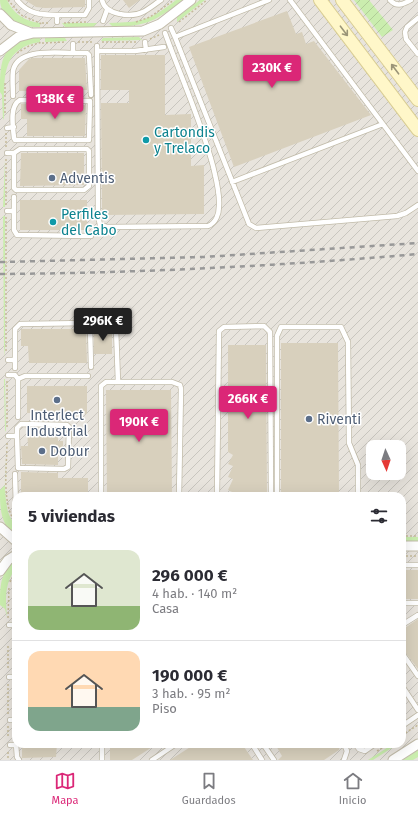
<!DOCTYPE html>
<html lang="es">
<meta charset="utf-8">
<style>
:root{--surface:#fff;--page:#f7f7f7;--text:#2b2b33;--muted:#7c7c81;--line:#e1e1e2;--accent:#db2777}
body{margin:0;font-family:"Fira Sans",sans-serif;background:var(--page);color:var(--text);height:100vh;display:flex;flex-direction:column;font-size:15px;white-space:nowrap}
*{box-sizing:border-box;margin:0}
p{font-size:13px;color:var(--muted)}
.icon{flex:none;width:22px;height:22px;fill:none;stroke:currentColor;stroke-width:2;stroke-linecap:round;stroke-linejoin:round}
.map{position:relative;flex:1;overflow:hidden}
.drawer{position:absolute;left:12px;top:492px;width:394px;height:256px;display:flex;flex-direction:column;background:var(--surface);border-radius:12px;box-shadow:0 4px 16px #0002}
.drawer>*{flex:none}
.needle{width:26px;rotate:177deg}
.tools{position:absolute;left:366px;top:440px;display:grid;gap:8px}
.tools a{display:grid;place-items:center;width:40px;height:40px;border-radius:8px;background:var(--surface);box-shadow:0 4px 16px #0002;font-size:20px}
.price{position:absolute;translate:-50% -34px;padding:0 9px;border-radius:4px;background:var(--accent);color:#fff;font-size:13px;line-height:26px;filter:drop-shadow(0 1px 2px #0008)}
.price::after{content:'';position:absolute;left:50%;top:24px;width:12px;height:9px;margin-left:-6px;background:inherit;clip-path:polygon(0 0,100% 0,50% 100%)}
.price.on{background:#222;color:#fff}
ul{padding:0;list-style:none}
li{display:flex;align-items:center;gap:12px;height:100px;padding:0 16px}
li+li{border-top:1px solid var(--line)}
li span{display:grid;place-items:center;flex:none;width:112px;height:80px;border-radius:12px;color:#555}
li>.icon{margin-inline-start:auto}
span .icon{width:48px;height:48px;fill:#fffc;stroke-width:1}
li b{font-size:17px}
h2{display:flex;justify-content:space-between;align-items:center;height:48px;padding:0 16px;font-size:17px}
.tabs{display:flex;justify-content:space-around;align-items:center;height:56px;border-top:1px solid var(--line);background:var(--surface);font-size:11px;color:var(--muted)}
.tabs a{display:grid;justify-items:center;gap:2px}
.tabs .on{color:var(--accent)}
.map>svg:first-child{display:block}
.industrial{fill:url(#industrial-furrows);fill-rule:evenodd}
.grass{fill:#caedae}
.garden{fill:url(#garden-furrows)}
.building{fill:#d8d0bd}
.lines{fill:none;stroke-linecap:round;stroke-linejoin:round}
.service-casing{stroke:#c2bcaa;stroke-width:6}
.minor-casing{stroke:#c2bcaa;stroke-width:11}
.secondary-casing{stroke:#dace94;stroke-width:14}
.path{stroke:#c5ba9a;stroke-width:1.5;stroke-dasharray:2 2;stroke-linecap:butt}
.service{stroke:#fff;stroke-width:4.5}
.minor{stroke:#fff;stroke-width:9}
.secondary{stroke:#fff7c9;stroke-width:12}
.rail{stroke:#989898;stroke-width:2.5;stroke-dasharray:5 5;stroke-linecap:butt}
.oneway{stroke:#9b9578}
.culture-dot{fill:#0f9aa8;stroke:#fff;stroke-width:1.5}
.service-dot{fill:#5c6f8a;stroke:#fff;stroke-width:1.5}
.labels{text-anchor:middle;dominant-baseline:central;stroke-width:3;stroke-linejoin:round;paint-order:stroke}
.culture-label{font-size:14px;fill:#0d838f;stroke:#fff;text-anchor:start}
.service-label{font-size:14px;fill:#4e5e75;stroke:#fff;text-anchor:start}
</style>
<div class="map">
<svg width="418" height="760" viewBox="0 0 418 760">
<defs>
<pattern id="industrial-furrows" width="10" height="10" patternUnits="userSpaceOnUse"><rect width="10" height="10" fill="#e8e4dd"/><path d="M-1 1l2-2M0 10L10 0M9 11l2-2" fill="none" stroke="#c8c5be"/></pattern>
<pattern id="garden-furrows" width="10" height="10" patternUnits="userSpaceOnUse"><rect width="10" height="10" fill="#caedae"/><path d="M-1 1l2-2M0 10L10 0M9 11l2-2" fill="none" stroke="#afcc96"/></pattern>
</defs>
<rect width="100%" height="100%" fill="#f6f3e8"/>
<!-- industrial -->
<path class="industrial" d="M0,0H418V760H0ZM373,447H399V473H373ZM16,496H402V744H16Z"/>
<!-- grass -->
<path class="grass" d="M0,0H7C14,14 24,21 40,23V27C24,28 0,19 0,0Z
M176,0H183C155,21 148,26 113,27L109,23C143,22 149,21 176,0Z
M200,0H205L177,22V17Z
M97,23L93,27H65L62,23Z
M139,37L142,40L101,41L103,38Z
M30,38H40V42C4,48 4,73 4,103C4,109 5,117 3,120L2,95L0,92C0,65 0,45 30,38Z
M45,38H65L67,41L45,42Z
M5,160V207H3Z
M3,216H5V357L4,347Z
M4,379H5L6,432L5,430Z
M6,440C6,462 3,486 7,507C9,520 16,521 16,536C0,524 0,509 0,490L5,485Z
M402,537H418V541H402Z
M16,559C16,571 11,573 8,584C5,594 6,606 7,617L5,609L0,605C0,586 0,572 16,559Z
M393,744H398L373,760H368Z
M418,750V757L413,760H403Z"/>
<!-- garden -->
<path class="garden" d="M354,0H369L393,30L382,37Z"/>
<!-- building -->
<path class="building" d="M25,0H85V7L45,8L36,7Z
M123,0H140L129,8Z
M287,11L296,34L302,32L306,44L314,41L371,115L234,167L189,47Z
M101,55H165V115L191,114V166L204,165V214L102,215L101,103H129V90H101Z
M33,58H85L87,90L19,91V70L29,59Z
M21,104L86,105L85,136H27V119H21Z
M21,153H84V185L20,186Z
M20,200H87V230H20Z
M21,329H86L87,363H29L28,346H21Z
M94,329H112V354H94Z
M281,343H338L339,496H281Z
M228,345H266L267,496H230L232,492L228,490L233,479L228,477L233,466L228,464L233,455L228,452Z
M27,386H87V414L27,413Z
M106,390H171L172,496H107Z
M27,428L58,429V441H63V456H58V465L22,464L21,446H28Z
M21,472L58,473V478H88V496H21Z
M402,570H418V599H402Z
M418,619V669L402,648V630Z
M22,744H57L56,757L22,758Z
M110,744H157L132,760H110Z
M195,744H242L253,760H170Z
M275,744H340L339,750L324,760H278L282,756Z"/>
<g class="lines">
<defs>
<path id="service" d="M17,0C28,14 41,15 57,15
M102,0C105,15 131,18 143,12C149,9 155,4 161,0
M269,0L175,37L249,224L256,228L397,216L406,213L418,205
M290,0L418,171
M390,0C397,8 403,4 411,0
M418,18L407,27L405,32L406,39L418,54
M103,21L107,10
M57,22V15H85L89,8V0
M171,28L175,37
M145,42L146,50
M73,44V53H87L89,55L91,95
M97,46L98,215L100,225L107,227L208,226C216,223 219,214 219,206C220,193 216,179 213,166C201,121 181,77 165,33
M97,51H135L164,47
M13,96C13,88 12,79 13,71C17,48 56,53 73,53
M20,100L90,101L89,140H15L14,138C13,127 9,106 20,100Z
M7,128L14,127
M7,153H14L20,149H87L89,151V186L84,190H16L14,188V153
M232,182L383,124
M14,197V230L17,235L91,236
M7,211H14
M99,325H113L116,328L118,382
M8,360H15V329L20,324L89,323L90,326L91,367
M15,360V368
M8,375H15L18,379V417
M18,379L25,376H88
M8,436H17L18,468L64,469L68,467L69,427L67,425L21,424L17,428V436
M15,474L16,508
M101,496V386L106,382H172L180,385L181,389L179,496
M217,496L219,331L224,327L264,326L270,332L271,496
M277,496V336L281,327H341L348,342L349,443L358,465V496
M402,565H418
M402,603H418
M9,625H15L16,586
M15,625V645
M402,625L418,615
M402,653L418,676
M16,654V660
M9,677H16
M402,686L418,710
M10,720H16
M402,726L418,715
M16,744L17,757L19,760
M102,744V760
M252,744L262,760
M263,744L274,760
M355,744L359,749L365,751L375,744
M10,745H16
M152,760L176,744
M344,760L347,751L344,744"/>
<path id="minor" d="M0,14L11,25L31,33
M0,51L18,37L33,33L143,31L160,24L191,0
M0,527L16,541
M402,546H418
M0,571L8,560L16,555
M393,760L418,744"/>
<path id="secondary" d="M320,0L418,130
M342,0L418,100"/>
</defs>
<!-- service casing -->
<use href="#service" class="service-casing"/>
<!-- minor casing -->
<use href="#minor" class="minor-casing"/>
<!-- secondary casing -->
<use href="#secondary" class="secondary-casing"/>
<!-- path -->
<path class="path" d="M8,0L21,15L42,24
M136,22L150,17L174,0
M179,22L207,0
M42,23H50
M64,23L86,22
M150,39L159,35
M78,42H92
M102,42H138
M42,43L66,42
M17,53L29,46L42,42
M5,83V115
M6,133V147
M6,159V205
M6,217V353
M7,381V429
M7,443C7,466 1,505 16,523
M402,536H418
M402,556H418
M10,582L16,571
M8,618L9,586
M8,646V670
M8,684V714
M8,726V738
M402,735L418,725
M377,751L389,744
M8,752V760"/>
<!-- service -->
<use href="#service" class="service"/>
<!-- minor -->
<use href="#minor" class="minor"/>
<!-- secondary -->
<use href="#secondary" class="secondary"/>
<!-- rail -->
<path class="rail" d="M0,262L204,257L418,243
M0,274C140,273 279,266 418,254"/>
</g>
<!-- one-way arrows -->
<defs><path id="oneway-shaft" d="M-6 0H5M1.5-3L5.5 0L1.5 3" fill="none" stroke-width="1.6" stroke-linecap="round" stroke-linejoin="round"/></defs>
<g class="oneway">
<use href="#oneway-shaft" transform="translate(344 31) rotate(53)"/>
<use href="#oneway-shaft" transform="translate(395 69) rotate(-127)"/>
</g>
<!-- markers -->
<g class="culture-dot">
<circle cx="146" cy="140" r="4"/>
<circle cx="53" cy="222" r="4"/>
</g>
<g class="service-dot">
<circle cx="52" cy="178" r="4"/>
<circle cx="57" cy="400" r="4"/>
<circle cx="309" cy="419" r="4"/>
<circle cx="42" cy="451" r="4"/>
</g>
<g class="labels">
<!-- culture labels -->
<g class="culture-label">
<text x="154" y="132">Cartondis<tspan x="154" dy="16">y Trelaco</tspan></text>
<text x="61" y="214">Perfiles<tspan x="61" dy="16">del Cabo</tspan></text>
</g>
<!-- service labels -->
<g class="service-label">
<text x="60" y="178">Adventis</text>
<text x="57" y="415" text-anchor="middle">Interlect<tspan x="57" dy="16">Industrial</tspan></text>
<text x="317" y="419">Riventi</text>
<text x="50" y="451">Dobur</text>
</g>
</g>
</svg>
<div class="tools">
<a><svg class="needle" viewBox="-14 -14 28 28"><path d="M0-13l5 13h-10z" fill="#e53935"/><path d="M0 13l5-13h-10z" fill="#7c7c81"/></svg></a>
</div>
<b class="price" style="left:272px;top:89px">230K €</b>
<b class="price" style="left:55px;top:120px">138K €</b>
<b class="price on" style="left:103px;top:342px">296K €</b>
<b class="price" style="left:248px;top:420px">266K €</b>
<b class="price" style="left:139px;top:443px">190K €</b>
<section class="drawer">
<h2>5 viviendas<svg class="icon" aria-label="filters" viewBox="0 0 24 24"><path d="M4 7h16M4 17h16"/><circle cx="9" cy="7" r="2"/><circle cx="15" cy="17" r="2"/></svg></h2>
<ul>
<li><span style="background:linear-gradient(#dfe7d0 70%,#8fb573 0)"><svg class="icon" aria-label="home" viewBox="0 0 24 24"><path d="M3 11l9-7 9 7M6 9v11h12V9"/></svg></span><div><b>296 000 €</b><p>4 hab. · 140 m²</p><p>Casa</p></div></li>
<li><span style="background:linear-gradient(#ffd9b3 70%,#7fa58c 0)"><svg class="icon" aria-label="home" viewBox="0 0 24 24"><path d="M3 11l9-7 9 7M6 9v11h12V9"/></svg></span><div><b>190 000 €</b><p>3 hab. · 95 m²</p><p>Piso</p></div></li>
</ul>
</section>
</div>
<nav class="tabs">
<a class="on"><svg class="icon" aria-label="map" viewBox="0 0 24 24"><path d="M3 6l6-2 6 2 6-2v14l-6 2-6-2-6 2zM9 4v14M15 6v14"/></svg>Mapa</a>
<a><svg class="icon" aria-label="saved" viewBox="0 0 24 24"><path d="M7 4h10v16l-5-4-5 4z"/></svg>Guardados</a>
<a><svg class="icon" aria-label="home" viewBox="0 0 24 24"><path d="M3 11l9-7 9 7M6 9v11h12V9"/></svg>Inicio</a>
</nav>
